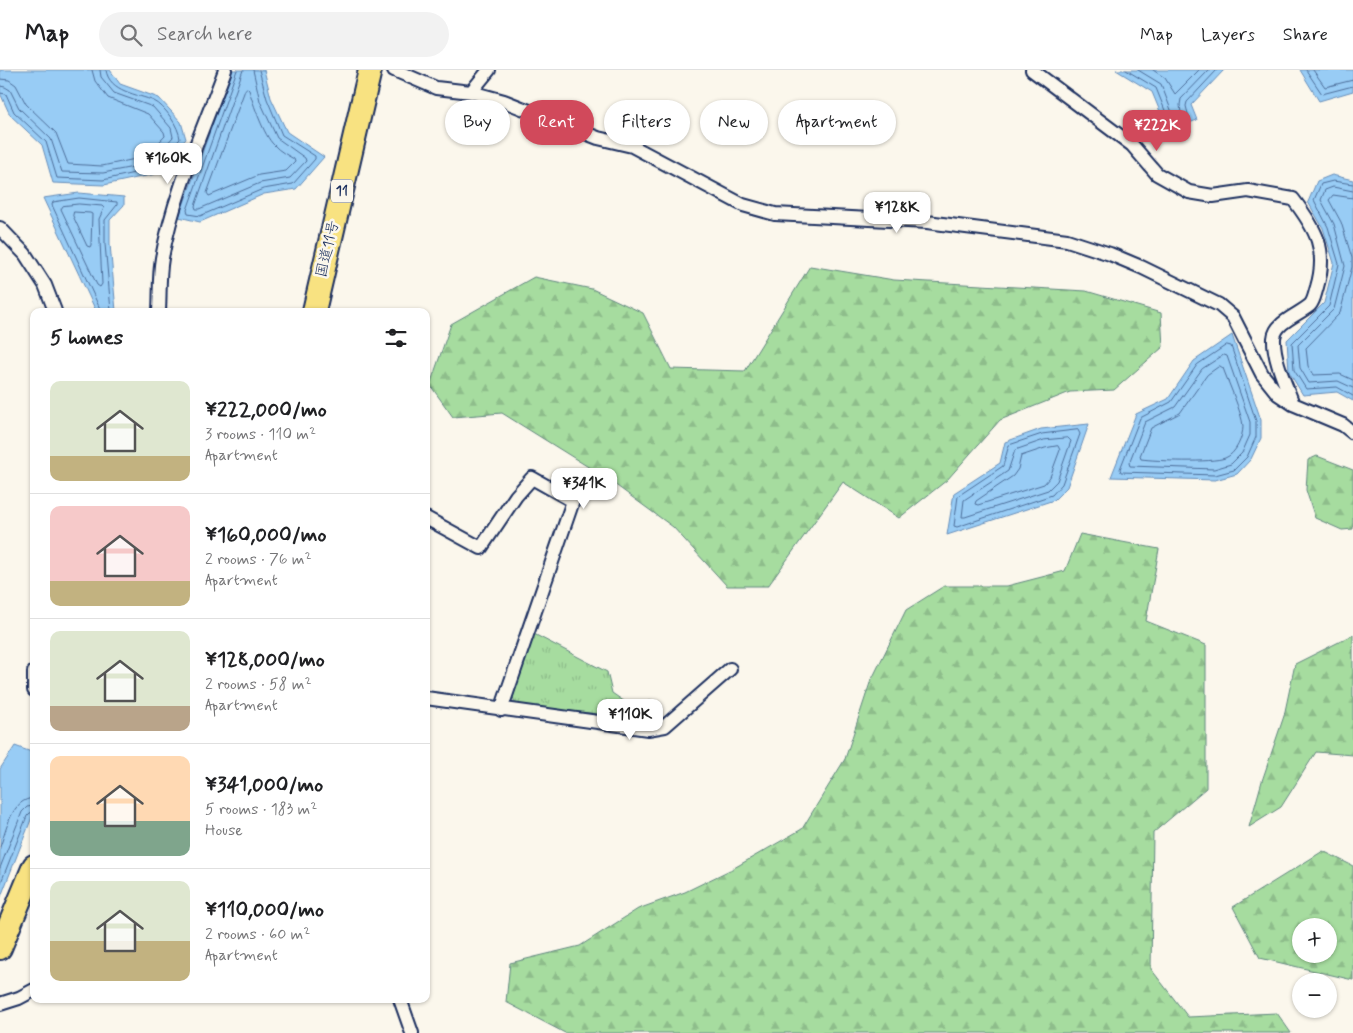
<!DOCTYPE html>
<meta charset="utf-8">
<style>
:root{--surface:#fff;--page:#f2f2f2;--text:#202124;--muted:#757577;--line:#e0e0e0;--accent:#d1495b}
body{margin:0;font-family:Mynerve,"Klee One",sans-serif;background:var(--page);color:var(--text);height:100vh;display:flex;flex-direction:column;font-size:19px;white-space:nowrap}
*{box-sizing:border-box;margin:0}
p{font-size:16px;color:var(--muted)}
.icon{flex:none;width:28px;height:28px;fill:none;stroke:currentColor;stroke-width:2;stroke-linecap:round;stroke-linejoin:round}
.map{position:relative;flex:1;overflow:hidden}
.sheet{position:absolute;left:30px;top:238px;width:400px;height:695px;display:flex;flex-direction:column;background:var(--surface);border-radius:10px;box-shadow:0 1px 4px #0004}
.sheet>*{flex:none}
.banner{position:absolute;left:445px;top:30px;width:475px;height:45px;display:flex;gap:10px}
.controls{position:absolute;left:1292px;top:848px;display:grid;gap:10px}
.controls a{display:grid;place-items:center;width:45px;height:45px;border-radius:50%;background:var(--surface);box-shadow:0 1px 4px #0004;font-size:25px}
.price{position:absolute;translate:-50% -42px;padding:0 11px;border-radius:10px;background:#fff;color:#222;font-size:16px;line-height:32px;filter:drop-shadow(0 1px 2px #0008)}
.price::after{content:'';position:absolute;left:50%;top:30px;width:15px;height:11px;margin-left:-8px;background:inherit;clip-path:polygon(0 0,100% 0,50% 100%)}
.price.on{background:var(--accent);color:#fff}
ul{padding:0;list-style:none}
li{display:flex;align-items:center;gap:15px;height:125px;padding:0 20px}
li+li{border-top:1px solid var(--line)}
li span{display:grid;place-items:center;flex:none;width:140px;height:100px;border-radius:10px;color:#555}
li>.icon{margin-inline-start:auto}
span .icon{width:60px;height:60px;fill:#fffc;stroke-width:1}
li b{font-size:21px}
h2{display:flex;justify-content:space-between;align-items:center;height:60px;padding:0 20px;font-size:21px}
.chip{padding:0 18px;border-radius:22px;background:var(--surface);box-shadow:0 1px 4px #0004;font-size:18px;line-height:45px}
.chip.on{background:var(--accent);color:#fff}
header{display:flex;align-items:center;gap:30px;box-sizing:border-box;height:70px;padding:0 25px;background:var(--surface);border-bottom:1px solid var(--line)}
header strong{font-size:24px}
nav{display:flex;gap:28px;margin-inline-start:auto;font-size:18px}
.search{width:350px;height:45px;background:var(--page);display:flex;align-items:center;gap:12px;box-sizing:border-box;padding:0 18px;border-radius:28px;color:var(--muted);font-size:19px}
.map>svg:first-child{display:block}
.forest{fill:url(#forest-firs);stroke:#60867e;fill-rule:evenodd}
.park{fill:url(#park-tufts);stroke:#60867e}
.water{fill:#98ccf5;stroke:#668db9}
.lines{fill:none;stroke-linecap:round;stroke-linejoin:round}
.shore{stroke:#4d6e9a;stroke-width:1}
.street-casing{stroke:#1b2f5e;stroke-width:16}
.highway-casing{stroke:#1b2f5e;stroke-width:26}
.street{stroke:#fbf7ec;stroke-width:12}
.highway{stroke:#f8e281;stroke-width:22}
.labels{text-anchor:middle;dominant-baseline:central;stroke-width:5;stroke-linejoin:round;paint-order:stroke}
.shield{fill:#fbf7ec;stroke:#5e6b89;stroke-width:1}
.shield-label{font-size:14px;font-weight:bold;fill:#1b2f5e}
.street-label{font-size:15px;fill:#1b2f5e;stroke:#fbf7ec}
</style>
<header>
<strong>Map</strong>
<div class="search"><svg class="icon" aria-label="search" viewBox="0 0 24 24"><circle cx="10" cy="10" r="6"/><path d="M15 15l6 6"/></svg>Search here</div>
<nav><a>Map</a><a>Layers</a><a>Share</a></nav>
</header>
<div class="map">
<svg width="1353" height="963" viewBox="0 0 1353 963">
<defs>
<pattern id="forest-firs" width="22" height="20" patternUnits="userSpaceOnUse" patternTransform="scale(1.25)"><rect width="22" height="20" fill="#a6dc9f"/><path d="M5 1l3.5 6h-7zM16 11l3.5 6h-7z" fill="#8ebd8b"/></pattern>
<pattern id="park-tufts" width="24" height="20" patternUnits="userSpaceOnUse" patternTransform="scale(1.25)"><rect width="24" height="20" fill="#a6dc9f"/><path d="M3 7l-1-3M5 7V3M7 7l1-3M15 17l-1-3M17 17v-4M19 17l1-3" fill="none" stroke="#8ebd8b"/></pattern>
</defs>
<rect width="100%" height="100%" fill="#fbf7ec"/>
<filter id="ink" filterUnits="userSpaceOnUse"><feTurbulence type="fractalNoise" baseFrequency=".02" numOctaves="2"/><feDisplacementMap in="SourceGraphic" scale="10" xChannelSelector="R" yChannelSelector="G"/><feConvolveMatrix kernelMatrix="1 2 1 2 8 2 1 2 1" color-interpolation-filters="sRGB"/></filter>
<g filter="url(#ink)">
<!-- forest -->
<path class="forest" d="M810,196L894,210L1086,221L1161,243L1163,277L1114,320L1070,322L1000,350L947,410L899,448L843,412L768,516H727L673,457L606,408L502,343L453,347L430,315L451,254L534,207L592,219L643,243L671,299L745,301Z
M1317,386L1353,400V459L1342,460L1315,448L1306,420L1308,390Z
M1080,464L1159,479L1146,551L1206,575V718L1153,763L1151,899L1188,947L1277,943L1291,963H565L506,932L510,893L580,876L638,839L685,822L734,798L802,759L845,689L870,613L906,540L944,516H1007L1065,501Z
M1353,565V685L1316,682L1281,737L1249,757L1262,711L1284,646L1295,594Z
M1323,781L1353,796V910L1260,888L1233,837ZM1301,856H1329V884H1301Z"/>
<!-- park -->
<path class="park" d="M534,564L607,602L612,623L628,634L651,631L653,649L516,636L513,627Z"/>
<!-- water -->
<path class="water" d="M0,0H110L120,14L159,28L181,52L186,69L155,104L104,115L53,113L42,75L10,45L0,23Z
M232,0H264L271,28L287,62L324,87L296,119L264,124L200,152L179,147Z
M1116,0H1224L1191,35L1197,50L1168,61L1152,22Z
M1300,0H1353V21L1319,31Z
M1332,105L1353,110V331L1337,322L1303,325L1289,302L1287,270L1324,233L1334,193L1323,158L1308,132L1317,111Z
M79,123L124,127V135L110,150V174L116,241H96L43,128Z
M1232,265L1261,350V368L1251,389L1237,404L1215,410L1111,407L1136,344L1168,329L1194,291Z
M1089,354L1067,417L1054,430L947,465L954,423L1000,393L1005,372L1041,359Z
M15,676L34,683V742L0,829V699Z"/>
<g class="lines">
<!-- shore -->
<path class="shore" d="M237,0L187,140L188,144L200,146L263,119L293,114L315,89V86L282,65L267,29L259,0
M243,0L195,136L196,139H199L260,113L290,108L306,91L305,88L277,68L260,31L253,0
M1126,0L1156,18L1170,53L1172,54L1189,48L1186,36L1187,32L1217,0
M1138,0L1161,14L1173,45L1175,46L1181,43L1180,35L1181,29L1209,0
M1153,0L1165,8L1175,24L1199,0
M1306,0L1322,24L1353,16
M1313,0L1325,17L1353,10
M0,9L9,10L16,15L26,34L56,63L68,94L102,96L145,87L165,66L164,62L148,44L108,28L95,11L92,0
M0,16L5,17L10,20L19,38L51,69L62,102L103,103L149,94L173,67L171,58L153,37L114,23L101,7L100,0
M247,18L249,20C253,33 264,66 274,75C279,81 287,85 294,89L295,92L286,101L259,105L209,126L207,123L245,20Z
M0,23L6,24L14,42L46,72L57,108L103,110L152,99L180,69C179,57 165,36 154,31C138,24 109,22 106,0
M1353,114L1333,111L1321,114L1314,130L1328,157L1339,194L1329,236L1292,273L1294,300L1306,319L1337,317L1353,326
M1353,121L1333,117L1325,120L1321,130L1334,154L1345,196L1334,239L1298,275L1300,298L1309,313L1338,311L1353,318
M1353,128L1333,125L1329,130L1341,152L1352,188V197L1340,243L1306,278L1308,296L1313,305L1340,304L1353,310
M79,134L102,136L104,138L99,149L102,214L100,217L97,215L61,139L63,136Z
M74,142L90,143L92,144L91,175L90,177L87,176L73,146Z
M101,241L52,135L53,132L79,128L117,132V135L105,150V174L111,241
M1227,275L1231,276L1256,351V367L1247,387L1234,400L1215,405L1121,402L1120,399L1140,348L1171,332L1197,295Z
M1224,285L1227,286L1250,352V365L1242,383L1231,394L1214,399L1130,396L1129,393L1145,352L1175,337L1202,299Z
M1220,296L1223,298C1228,312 1242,343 1243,356C1243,367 1236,384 1225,388C1212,393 1155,391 1141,389L1140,386L1151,358L1180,343L1207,305Z
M1078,360L1080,364L1062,414L1052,425L957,457L954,456L958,426L1003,396L1009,375L1042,364Z
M1068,368L1071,371L1057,411L1048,420L965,447H962L964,430L1008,401L1015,380L1044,370Z
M1058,376L1060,380L1050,407L1044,414L978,435L975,434L976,431L1013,406L1018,399L1021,386L1045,378Z
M0,777C7,759 11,729 34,728
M0,798L22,742L27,737L34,736
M0,815L27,746L30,743L34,742"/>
<defs>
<path id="street" d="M394,0L436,18L471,22L504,31L598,68L632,76L743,135L775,144L927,152L1067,170L1110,184L1141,197L1219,235L1233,247L1262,304L1278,324L1293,334L1343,355L1353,363
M1032,0L1132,75L1157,104L1189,122L1213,126L1248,121L1293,129C1316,159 1328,180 1317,217C1315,223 1314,231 1310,235C1300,244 1275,252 1274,268C1273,289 1286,315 1293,334
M471,22L489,0
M0,158L25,184L45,215L55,241
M159,241C160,224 159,205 162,188C173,125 203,60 225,0
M426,448L481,478L516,426L532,408L573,431L501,640
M34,602V620
M426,628L648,659L665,656L730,599
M400,929L412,963
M0,934L19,928L34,920"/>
<path id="highway" d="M314,241L370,0
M0,878L34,796"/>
</defs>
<!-- street casing -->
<use href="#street" class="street-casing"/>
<!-- highway casing -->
<use href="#highway" class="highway-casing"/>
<!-- street -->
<use href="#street" class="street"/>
<!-- highway -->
<use href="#highway" class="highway"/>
</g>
</g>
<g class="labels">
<!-- shield labels -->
<rect class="shield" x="331" y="109.5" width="22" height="23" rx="4"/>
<g class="shield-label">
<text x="342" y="121">11</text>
</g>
<!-- street labels -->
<g class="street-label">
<text transform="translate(328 179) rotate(-77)">国道11号</text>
</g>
</g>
</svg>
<div class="controls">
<a>+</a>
<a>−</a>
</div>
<b class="price on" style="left:1157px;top:82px">¥222K</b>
<b class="price" style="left:168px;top:115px">¥160K</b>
<b class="price" style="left:897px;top:164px">¥128K</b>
<b class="price" style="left:584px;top:440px">¥341K</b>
<b class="price" style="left:630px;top:671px">¥110K</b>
<div class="banner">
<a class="chip">Buy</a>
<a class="chip on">Rent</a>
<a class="chip">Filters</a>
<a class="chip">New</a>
<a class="chip">Apartment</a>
</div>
<section class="sheet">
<h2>5 homes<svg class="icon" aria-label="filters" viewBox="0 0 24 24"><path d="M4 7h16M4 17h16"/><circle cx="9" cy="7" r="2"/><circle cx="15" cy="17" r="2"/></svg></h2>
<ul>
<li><span style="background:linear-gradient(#dfe7d0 75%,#c2b280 0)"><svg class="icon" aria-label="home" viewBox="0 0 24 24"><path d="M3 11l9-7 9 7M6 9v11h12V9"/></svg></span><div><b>¥222,000/mo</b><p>3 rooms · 110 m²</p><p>Apartment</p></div></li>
<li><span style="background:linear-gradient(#f6c9c9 75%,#c2b280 0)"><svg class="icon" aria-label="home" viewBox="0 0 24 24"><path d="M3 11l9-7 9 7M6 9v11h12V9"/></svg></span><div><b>¥160,000/mo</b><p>2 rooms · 76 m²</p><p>Apartment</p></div></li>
<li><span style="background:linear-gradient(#dfe7d0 75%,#b9a48a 0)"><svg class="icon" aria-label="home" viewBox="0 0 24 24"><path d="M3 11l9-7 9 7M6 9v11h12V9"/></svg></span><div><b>¥128,000/mo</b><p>2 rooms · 58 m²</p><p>Apartment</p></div></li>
<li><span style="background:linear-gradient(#ffd9b3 65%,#7fa58c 0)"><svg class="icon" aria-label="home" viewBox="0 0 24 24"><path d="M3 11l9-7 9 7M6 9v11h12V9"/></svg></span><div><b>¥341,000/mo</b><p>5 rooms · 183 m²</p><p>House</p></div></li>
<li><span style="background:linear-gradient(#dfe7d0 60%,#c2b280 0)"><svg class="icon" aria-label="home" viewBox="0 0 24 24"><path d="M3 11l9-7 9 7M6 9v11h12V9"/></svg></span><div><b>¥110,000/mo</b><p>2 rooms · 60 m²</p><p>Apartment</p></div></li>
</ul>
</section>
</div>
